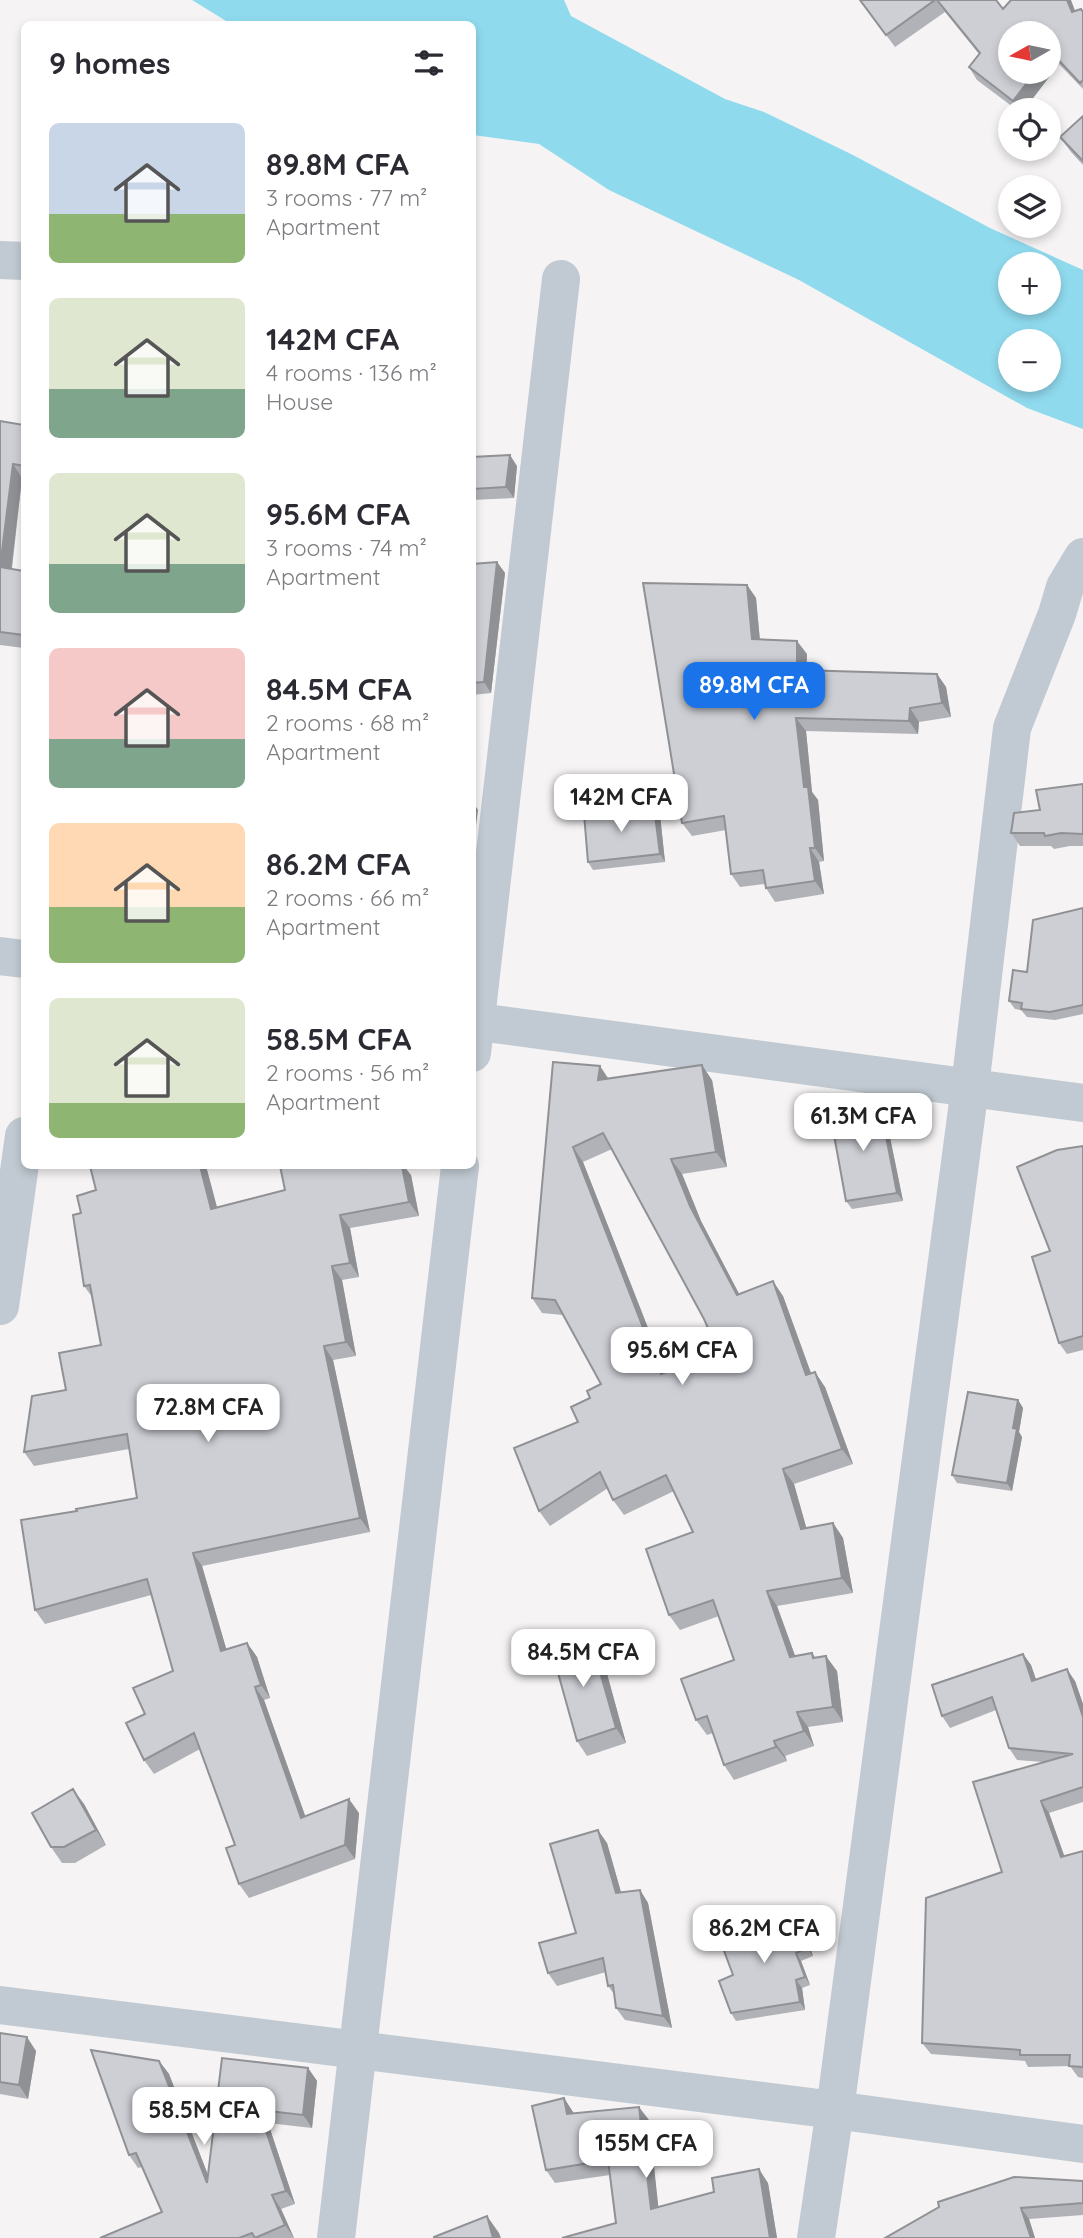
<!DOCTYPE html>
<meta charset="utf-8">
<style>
:root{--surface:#fff;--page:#f7f7f7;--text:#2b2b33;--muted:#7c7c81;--accent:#1a73e8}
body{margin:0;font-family:Quicksand,sans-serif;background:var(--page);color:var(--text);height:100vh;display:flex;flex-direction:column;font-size:26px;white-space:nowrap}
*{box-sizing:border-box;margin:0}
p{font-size:23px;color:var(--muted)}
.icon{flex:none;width:38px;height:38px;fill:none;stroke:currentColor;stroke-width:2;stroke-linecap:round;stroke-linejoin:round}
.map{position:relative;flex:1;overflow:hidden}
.drawer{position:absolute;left:21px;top:21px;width:455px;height:1148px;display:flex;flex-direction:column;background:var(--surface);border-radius:10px;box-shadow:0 4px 10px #0003}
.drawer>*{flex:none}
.needle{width:46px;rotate:261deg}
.controls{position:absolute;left:998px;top:21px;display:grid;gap:14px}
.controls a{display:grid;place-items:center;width:63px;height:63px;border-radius:50%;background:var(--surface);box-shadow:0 4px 10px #0003;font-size:35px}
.price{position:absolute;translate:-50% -60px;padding:0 16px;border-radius:14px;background:#fff;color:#222;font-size:23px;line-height:46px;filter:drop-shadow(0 2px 4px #0008)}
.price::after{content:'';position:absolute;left:50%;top:42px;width:21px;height:16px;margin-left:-10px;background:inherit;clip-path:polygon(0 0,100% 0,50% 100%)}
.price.active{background:var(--accent);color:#fff}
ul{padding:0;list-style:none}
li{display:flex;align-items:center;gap:21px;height:175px;padding:0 28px}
li span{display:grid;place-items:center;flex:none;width:196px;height:140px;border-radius:10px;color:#555}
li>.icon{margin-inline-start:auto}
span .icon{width:84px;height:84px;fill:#fffc;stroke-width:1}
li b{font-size:30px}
h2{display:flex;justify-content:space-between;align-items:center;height:84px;padding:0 28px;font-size:30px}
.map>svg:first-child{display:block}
.water{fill:#90daee;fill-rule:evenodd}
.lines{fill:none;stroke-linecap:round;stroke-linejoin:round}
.minor{stroke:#c1cad2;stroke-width:38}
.wall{fill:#b0b2b7;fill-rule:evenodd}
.shaded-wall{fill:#909195}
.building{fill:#cdcfd5;stroke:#909195;stroke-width:2;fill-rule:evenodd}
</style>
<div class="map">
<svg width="1083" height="2238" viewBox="0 0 1083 2238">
<rect width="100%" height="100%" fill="#f5f3f3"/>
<!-- water -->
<path class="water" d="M192,0H564L571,16L725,99L764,112L851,154L990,228L1083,270V429L1027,408L799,280L609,190L539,144L473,135L472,24H231ZM1010,264H1048V303H1010ZM1010,341H1048V380H1010Z"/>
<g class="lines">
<!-- minor -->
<path class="minor" d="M0,260L24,261
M0,956L24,959
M472,1021L1083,1103
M472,1053L561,279
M0,1306L24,1136
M0,2005L835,2110L1083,2144
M336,2238L460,1166
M816,2238L835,2110L970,1087L1012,728L1057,614L1065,587L1083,557"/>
</g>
<!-- wall -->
<path class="wall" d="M860,0H996L1003,9L1083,12V89L1059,64L1024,110H1017L977,80L969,67L979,54L945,12L895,47Z
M1083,116V165L1071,152L1060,137Z
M0,421L24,425V478H22L12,569L24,571V648L0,645Z
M472,457L517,466L514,498L472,500Z
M497,562L505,573L491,693L472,695V564Z
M747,585L756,598L760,640L807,654L806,670L937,674L946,687L951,717L919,722L918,734L806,731L812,792L818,800L824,861L819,862L824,894L775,902L766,888L765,884L740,887L731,874L726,830L692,836L682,823Z
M1083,784V846H1070L1054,849L1051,846H1020L1011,833L1040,810Z
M654,807L660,815L665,862L593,870L588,862Z
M1083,908V1014L1055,1020L1027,1017L1021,1010L1015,1009L1009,1001L1027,972Z
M553,1062L608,1078L712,1080L727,1167L682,1174L701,1221L739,1294L783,1296L811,1373L825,1387L853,1464L794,1484L806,1528L833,1523L843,1538L853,1593L777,1606L795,1656L812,1653L816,1658L837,1671L843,1722L808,1727L814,1746L785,1756L787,1761L734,1780L724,1765L713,1733L707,1735L696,1720L734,1660L719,1616L680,1630L669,1615L693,1532L674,1491L624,1515L613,1500L608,1488L550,1526L539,1511L578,1422L590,1398L601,1384L563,1315L542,1313L532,1298ZM612,1149L704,1319L719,1353L665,1372L583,1162Z
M880,1105L885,1113L903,1201L852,1209L846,1201Z
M1083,1146V1350L1067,1354L1059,1343L1050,1251Z
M90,1166H206L217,1207L371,1167L411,1175L419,1216L350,1228L359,1277L342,1280L356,1356L333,1360L370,1532L202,1566L226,1649L247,1643L257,1657L270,1698L264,1700L305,1817L359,1813L355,1859L249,1898L239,1884L235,1845L200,1749L154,1774L144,1760L145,1714L173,1671L151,1595L45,1624L35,1610L77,1511L137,1498L129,1449L34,1466L24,1452L66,1390L101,1345L92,1297L84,1286L81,1213L96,1190Z
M1018,1400L1023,1408L1019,1432L1022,1437L1012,1491L957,1483L952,1475Z
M590,1637L601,1652L626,1743L587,1756L577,1741Z
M1023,1654L1031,1665L1036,1679L1075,1681L1083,1704V1802L1049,1813L1064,1856L1083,1851V2078L1078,2077L1070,2066L1028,2067L1025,2061L931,2054L922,2043L1002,1872L1043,1762L1017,1760L1009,1748L996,1710L950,1728L942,1716Z
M84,1804L106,1845L75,1863H62L51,1847Z
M607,1843L621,1893L640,1890L648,1903L672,2028L625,2020L616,2008L614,1994L608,1986L606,1972L557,1986L548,1973L576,1933Z
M794,1912L800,1920L813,1956L801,1961L810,1985L802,1988L805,2010L736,2021L731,2013L733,1975Z
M0,2033L36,2051L28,2099L0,2094Z
M222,2058L308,2068L317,2081L312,2128L268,2123L295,2204L281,2209L294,2238H100L162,2212L142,2167L138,2168L129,2155L159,2061L169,2074L208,2175Z
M564,2098L574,2114L649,2120L658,2207L768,2183L777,2238H562L616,2223L610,2175L555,2183L546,2170Z
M1083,2181V2215L1029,2219L1035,2238H885L939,2207Z"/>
<!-- shaded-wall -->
<path class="shaded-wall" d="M1067,0H1071L1080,24L1072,12Z
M1051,52L1059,64L1024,110H1019L1013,101L1035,72H1048V55Z
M510,455L517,466L514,498L506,487Z
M13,464L22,478L10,580L0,567Z
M497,562L505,573L491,693L484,682Z
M747,585L756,598L761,653L752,639Z
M797,641L807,654L806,683L797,670Z
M937,674L946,687L951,717L942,703Z
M910,708L919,722L918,734L909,721Z
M796,718L806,731L812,792L818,800L824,861L815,848L804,787Z
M472,797L475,805L478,810L472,857Z
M654,807L660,815L665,862L660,854Z
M810,848L819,862L824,894L815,881Z
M702,1065L712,1080L727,1167L716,1152Z
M600,1066L610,1081L598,1080Z
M880,1105L885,1113L903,1201L897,1193Z
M573,1147L583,1162L672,1389L661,1374Z
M671,1159L682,1174L701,1221L747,1309L737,1295L690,1206Z
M200,1166H206L221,1223L211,1209Z
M402,1166H404L411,1175L419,1216L409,1202Z
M340,1215L350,1228L359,1277L350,1263Z
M332,1266L342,1280L356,1356L346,1342Z
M773,1281L783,1296L817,1390L806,1375Z
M324,1346L333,1360L370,1532L360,1518Z
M815,1372L825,1387L853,1464L842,1449Z
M1018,1400L1023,1408L1019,1432L1022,1437L1012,1491L1007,1483L1013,1428Z
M783,1469L794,1484L811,1544L801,1529Z
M833,1523L843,1538L853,1593L842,1578Z
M193,1553L202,1566L231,1665L221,1651Z
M767,1591L777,1606L801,1672L790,1657Z
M590,1637L601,1652L626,1743L616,1728Z
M247,1643L257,1657L270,1698L261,1685Z
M1023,1654L1031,1665L1040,1692L1032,1681Z
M826,1656L837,1671L843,1722L833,1707Z
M1067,1669L1075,1681L1083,1704V1717Z
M255,1687L264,1700L311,1832L301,1818Z
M797,1712L808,1727L814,1746L804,1731Z
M774,1741L785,1756L787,1761L776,1747Z
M73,1789L84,1804L106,1845L96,1830Z
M349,1799L359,1813L355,1859L345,1845Z
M1041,1801L1049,1813L1069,1869L1061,1857Z
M598,1830L607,1843L625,1906L616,1893Z
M640,1890L648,1903L672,2028L663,2016Z
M794,1912L800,1920L813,1956L807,1948Z
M796,1953L801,1961L810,1985L805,1977Z
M796,1980L802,1988L805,2010L800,2002Z
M27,2037L36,2051L28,2099L19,2085Z
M159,2061L169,2074L216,2196L207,2183Z
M308,2068L317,2081L312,2128L303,2115Z
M564,2098L573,2112L577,2128L567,2114Z
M639,2107L649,2120L660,2222L651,2209Z
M259,2110L268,2123L295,2204L286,2191Z
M759,2169L768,2183L777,2238H770Z
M272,2195L281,2209L294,2238L285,2225Z
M1021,2208L1029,2219L1035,2238H1031Z
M487,2216L499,2233L501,2238H493Z"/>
<!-- building -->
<path class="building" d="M860,0H935L886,35Z
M937,0H996L1003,9L1011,0H1067L1072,12L1081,9L1083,12V80L1080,83L1051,52L1048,55V33H1010V72H1035L1013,101L969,67L980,53Z
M1083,116V161L1060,137Z
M0,421L24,425V466L13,464L0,567L24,571V635L0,632Z
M510,455L506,487L472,489V457Z
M497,562L484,682L472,683V564Z
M643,583L747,585L752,639L797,641V670L937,674L942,703L910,708L909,721L796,718L804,787H808L815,848H810L815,881L766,888L763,870L731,874L724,816L682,823Z
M1083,784V834L1061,833L1045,836L1044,833H1011L1014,813L1040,810L1036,790Z
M654,807L660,854L588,862L584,814Z
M1083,908V1005L1050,1012L1021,1009L1022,1003L1009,1001L1013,970L1027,972L1033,920Z
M553,1062L600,1066L598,1080L702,1065L716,1152L671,1159L690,1206L737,1295L773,1281L806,1375L815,1372L842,1449L783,1469L801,1529L833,1523L842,1578L767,1591L790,1657L812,1653L813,1658L826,1656L833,1707L797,1712L804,1731L774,1741L776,1747L724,1765L707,1716L696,1720L681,1679L734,1660L713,1600L669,1615L646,1549L693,1532L666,1475L613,1500L600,1472L539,1511L514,1448L578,1422L571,1407L590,1398L587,1391L601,1384L555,1300L532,1298ZM603,1133L704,1319L719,1353L661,1374L573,1147Z
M880,1105L897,1193L846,1201L830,1113Z
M1083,1146V1336L1059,1343L1032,1257L1050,1251L1017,1167L1057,1150Z
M90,1166H200L211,1209L285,1190L280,1166H364V1168L376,1166H402L409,1202L340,1215L350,1263L332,1266L346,1342L324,1346L360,1518L193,1553L221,1651L247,1643L261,1685L255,1687L301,1818L349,1799L345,1845L239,1884L226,1848L235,1845L194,1733L144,1760L126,1723L145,1714L133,1688L173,1671L147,1579L35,1610L21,1520L77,1511L76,1509L137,1498L127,1434L24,1452L32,1396L66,1390L59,1353L101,1345L90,1285L84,1286L73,1215L81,1213L77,1196L96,1190Z
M968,1392L1018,1400L1013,1428L1017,1429L1007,1483L952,1475Z
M590,1637L616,1728L577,1741L551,1648Z
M1023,1654L1032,1681L1067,1669L1083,1717V1787L1041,1801L1061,1857L1083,1851V2067L1069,2066L1070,2055H1020V2050L922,2043L926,1898L1002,1872L973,1782L1073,1754L1009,1748L992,1697L942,1716L932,1685Z
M73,1789L96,1830L64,1847H51L32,1813Z
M598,1830L616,1893L640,1890L663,2016L616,2008L613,1985L608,1986L603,1958L548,1973L539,1943L576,1933L550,1844Z
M794,1912L807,1948L796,1953L805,1977L796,1980L800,2002L731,2013L719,1981L733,1975L720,1940Z
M0,2033L27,2037L19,2085L0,2082Z
M91,2050L159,2061L207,2183L222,2058L308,2068L303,2115L259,2110L286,2191L272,2195L285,2225L255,2238L252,2233L239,2238H100L162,2212L136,2153L129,2155Z
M564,2098L567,2114L639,2107L651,2209L714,2192L712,2178L759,2169L770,2238H562L616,2223L608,2160L546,2170L532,2106Z
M1014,2177L1083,2181V2203L1021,2208L1031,2238H885L939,2207L938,2202Z
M487,2216L493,2238H434V2237Z"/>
</svg>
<div class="controls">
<a><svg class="needle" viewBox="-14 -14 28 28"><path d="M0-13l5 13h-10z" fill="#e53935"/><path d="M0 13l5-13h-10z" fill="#7c7c81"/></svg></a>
<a><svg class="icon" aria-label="locate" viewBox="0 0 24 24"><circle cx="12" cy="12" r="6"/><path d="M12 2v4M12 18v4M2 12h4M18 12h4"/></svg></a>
<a><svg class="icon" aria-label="layers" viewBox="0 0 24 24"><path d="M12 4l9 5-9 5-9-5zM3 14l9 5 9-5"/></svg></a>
<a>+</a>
<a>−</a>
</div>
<b class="price active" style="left:754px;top:722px">89.8M CFA</b>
<b class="price" style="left:621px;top:834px">142M CFA</b>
<b class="price" style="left:863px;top:1153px">61.3M CFA</b>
<b class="price" style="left:682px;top:1387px">95.6M CFA</b>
<b class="price" style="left:208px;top:1444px">72.8M CFA</b>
<b class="price" style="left:583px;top:1689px">84.5M CFA</b>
<b class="price" style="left:764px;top:1965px">86.2M CFA</b>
<b class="price" style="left:204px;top:2147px">58.5M CFA</b>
<b class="price" style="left:646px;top:2180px">155M CFA</b>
<section class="drawer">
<h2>9 homes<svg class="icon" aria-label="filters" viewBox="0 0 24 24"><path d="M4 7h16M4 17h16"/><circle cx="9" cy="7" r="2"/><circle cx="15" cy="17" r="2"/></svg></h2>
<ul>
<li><span style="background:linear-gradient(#c9d6e8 65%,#8fb573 0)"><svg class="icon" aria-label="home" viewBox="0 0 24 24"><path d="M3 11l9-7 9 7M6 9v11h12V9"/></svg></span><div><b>89.8M CFA</b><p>3 rooms · 77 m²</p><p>Apartment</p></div></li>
<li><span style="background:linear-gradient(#dfe7d0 65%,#7fa58c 0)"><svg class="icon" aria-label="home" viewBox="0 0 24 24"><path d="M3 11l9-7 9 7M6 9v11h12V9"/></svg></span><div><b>142M CFA</b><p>4 rooms · 136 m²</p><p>House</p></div></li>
<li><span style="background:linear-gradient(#dfe7d0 65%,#7fa58c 0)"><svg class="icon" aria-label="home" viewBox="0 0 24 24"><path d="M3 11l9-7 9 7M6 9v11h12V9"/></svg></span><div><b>95.6M CFA</b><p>3 rooms · 74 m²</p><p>Apartment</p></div></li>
<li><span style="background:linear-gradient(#f6c9c9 65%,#7fa58c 0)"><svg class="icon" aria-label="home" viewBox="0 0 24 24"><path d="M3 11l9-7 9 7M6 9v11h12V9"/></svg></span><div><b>84.5M CFA</b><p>2 rooms · 68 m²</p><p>Apartment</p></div></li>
<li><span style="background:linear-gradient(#ffd9b3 60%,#8fb573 0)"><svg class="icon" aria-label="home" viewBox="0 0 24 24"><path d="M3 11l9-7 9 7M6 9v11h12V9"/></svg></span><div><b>86.2M CFA</b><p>2 rooms · 66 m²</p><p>Apartment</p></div></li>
<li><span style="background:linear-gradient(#dfe7d0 75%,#8fb573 0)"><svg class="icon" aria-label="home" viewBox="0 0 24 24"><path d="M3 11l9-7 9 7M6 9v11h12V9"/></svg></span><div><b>58.5M CFA</b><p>2 rooms · 56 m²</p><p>Apartment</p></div></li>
</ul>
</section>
</div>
